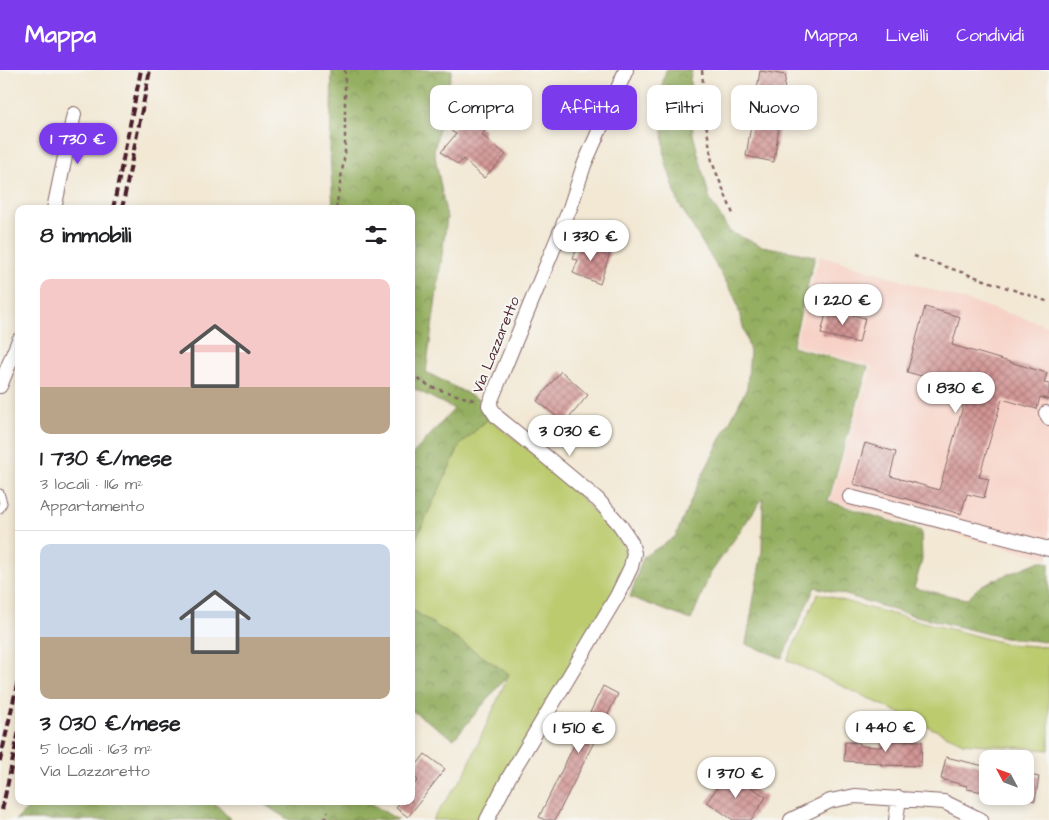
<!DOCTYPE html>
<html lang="it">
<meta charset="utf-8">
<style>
:root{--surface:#fff;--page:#f6f6f6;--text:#202124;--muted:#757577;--line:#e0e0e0;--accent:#7c3aed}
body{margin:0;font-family:"Architects Daughter",sans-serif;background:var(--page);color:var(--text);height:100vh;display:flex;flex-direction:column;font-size:19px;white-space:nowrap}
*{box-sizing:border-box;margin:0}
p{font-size:16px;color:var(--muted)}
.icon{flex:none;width:28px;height:28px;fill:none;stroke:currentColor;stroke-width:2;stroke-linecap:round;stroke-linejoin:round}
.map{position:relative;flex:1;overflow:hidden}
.sheet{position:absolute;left:15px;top:135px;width:400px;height:600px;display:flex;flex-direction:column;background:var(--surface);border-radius:10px;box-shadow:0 2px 8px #0003}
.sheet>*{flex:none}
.top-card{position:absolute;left:430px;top:15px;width:475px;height:45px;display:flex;gap:10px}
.needle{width:32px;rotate:311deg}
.fabs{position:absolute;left:979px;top:680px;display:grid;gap:10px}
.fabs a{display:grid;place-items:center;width:55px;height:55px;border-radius:10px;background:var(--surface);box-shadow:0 2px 8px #0003;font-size:25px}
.price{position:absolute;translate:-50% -42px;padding:0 11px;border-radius:18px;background:#fff;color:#222;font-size:16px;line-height:32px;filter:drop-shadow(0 1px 2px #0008)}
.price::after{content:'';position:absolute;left:50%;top:30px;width:15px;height:11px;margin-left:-8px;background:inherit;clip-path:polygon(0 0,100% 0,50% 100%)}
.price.current{background:var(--accent);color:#fff}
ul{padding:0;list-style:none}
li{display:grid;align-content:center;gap:10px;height:265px;padding:0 25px}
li+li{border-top:1px solid var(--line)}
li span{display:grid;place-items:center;height:155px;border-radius:10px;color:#555}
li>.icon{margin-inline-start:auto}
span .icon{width:90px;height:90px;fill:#fffc;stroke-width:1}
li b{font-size:21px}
h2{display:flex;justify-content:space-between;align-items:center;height:60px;padding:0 25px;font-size:21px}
.chip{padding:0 18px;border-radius:10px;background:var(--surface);box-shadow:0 2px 8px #0003;font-size:18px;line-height:45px}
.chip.current{background:var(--accent);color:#fff}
header{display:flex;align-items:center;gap:30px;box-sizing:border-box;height:70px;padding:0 25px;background:var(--accent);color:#fff}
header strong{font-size:24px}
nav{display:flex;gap:28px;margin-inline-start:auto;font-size:18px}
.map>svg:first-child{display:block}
.built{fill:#f7d1c6}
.grass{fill:#bbcb6e;stroke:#82754c}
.forest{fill:url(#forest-crowns);stroke:#6f6746}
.building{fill:url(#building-cross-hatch)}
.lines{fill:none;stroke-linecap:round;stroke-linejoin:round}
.service-casing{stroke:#856566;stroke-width:9}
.minor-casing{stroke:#856566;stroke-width:16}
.path{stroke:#856566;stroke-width:2.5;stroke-dasharray:4 4;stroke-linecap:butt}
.service{stroke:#fff;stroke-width:7}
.minor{stroke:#fff;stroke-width:14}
.rail{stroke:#4a1f2b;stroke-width:4;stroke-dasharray:8 4;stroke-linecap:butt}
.labels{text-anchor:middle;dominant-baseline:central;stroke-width:4;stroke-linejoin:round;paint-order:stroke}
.street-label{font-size:15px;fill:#4a1f2b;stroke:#f6f6f2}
</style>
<header>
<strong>Mappa</strong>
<nav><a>Mappa</a><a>Livelli</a><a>Condividi</a></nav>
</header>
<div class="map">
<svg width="1049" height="750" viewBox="0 0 1049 750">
<defs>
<pattern id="forest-crowns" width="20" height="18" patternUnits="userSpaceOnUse" patternTransform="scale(1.25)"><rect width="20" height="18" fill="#94af61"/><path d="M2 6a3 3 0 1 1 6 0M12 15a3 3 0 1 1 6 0" fill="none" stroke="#7b8e50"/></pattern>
<pattern id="building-cross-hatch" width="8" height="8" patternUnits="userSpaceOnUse" patternTransform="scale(1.25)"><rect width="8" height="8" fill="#d29594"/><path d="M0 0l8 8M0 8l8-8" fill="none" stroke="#ac7979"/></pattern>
</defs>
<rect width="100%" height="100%" fill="#f6f6f2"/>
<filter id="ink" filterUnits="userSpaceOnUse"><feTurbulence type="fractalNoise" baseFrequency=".02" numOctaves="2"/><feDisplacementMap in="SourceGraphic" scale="10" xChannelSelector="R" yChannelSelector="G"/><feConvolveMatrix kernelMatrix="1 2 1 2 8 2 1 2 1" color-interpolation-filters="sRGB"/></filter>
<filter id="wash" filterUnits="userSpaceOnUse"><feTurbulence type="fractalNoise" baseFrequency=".0096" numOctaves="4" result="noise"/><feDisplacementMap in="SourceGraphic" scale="20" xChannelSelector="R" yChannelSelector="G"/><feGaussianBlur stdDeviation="1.12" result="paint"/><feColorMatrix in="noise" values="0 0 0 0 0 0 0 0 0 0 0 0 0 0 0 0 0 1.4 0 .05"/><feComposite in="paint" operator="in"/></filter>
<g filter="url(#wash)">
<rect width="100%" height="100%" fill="#f2e8d4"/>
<!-- built -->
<path class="built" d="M820,185L1049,256V488L984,472L830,430L872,296L795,275Z"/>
<!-- grass -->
<path class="grass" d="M489,348L565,410L625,476V495L617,526L487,750H432L464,705L509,604L411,539V479L460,375Z
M818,523L869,538L1008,574L1049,577V680L963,673L787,590Z"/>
<!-- forest -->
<path class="forest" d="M332,0H452L434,81L447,148L426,302L482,331L489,348L460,375L411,479V386L454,339L411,317V191L415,169L411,167V139H333L330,81Z
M666,0H692L690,9L693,64L710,130L730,162L762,176L815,186L792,277L868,297L828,431L921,461L922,490L914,518L966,529L982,515L1040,491L1049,493V572L1004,568L900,542L846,525L815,517L782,588L746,574L762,481L763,428L710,504L691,550L630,527L643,487L675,467L699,412L747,318L750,282L735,227L679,134L665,90L660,23Z
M411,539L509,604L454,669L411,640Z
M34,731H213L231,750H16L31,736Z
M259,731H367L398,750H289Z"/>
<g id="blocks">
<!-- building -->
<path class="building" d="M760,1L786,5L774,92L746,86Z
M466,44L485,61L482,65L506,85L484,108L463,89L458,95L441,82L456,64L451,61Z
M579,172L610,183L600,214L573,203L578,190L573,189Z
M925,237L960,247L952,275L1047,303L1044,313L1049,314V330L1040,327L1037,339L1002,329L979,407L989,409L984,428L967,424L961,444L853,414L865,373L896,382L890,406L939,420L968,319L907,302Z
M827,239L865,248L859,273L821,264Z
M561,301L588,325L565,353L537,331Z
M603,616L618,624L555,750H545L539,747Z
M882,670L922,671L921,696L881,695V693L844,691L845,672L860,673V676L881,677Z
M425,684L445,699L408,747L396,738L401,731H411V718L418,710L411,705V702Z
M946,687L988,697V705L983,722L967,719V716L941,709Z
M728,702L766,727L751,750H733L707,732Z
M1025,704L1039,707L1035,731L1025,729Z"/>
</g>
</g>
<g filter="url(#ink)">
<use href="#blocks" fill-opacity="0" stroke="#856566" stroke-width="1"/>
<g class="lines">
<defs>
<path id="service" d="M0,423L3,433L0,439"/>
<path id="minor" d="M54,139L74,44
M0,316L19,270
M1046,343L1049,348
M850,427L1049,479
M487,750L509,707L617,526L631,497L634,483L631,472L620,455L598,430L550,390L497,347L489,335L570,138L584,95L626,0
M791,750L830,731L855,726L944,732L981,750
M896,750L899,728"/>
</defs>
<!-- service casing -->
<use href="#service" class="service-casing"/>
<!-- minor casing -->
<use href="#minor" class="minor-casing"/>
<!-- path -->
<path class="path" d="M702,0L706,53L712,92L733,144
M336,139L345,83V0
M914,186L1049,232
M411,305L431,317L476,331
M324,750L328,742"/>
<!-- service -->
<use href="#service" class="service"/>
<!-- minor -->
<use href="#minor" class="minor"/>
<!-- rail -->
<path class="rail" d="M113,139L141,0
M122,139L150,0
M0,691L19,606
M2,740L19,661"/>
</g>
</g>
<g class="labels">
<!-- street labels -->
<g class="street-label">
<text transform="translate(496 275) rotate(-68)">Via Lazzaretto</text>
</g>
</g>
</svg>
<div class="fabs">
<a><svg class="needle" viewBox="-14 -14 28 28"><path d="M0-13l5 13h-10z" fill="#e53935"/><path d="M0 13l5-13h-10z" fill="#757577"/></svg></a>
</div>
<b class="price current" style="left:78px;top:95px">1 730 €</b>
<b class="price" style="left:591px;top:192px">1 330 €</b>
<b class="price" style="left:843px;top:256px">1 220 €</b>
<b class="price" style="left:956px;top:344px">1 830 €</b>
<b class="price" style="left:570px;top:387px">3 030 €</b>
<b class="price" style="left:886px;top:683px">1 440 €</b>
<b class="price" style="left:579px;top:684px">1 510 €</b>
<b class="price" style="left:736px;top:729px">1 370 €</b>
<div class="top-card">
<a class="chip">Compra</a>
<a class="chip current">Affitta</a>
<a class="chip">Filtri</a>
<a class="chip">Nuovo</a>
</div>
<section class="sheet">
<h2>8 immobili<svg class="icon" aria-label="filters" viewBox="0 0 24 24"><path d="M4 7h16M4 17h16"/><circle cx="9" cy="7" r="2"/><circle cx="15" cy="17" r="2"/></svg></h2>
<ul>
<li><span style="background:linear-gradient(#f6c9c9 70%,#b9a48a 0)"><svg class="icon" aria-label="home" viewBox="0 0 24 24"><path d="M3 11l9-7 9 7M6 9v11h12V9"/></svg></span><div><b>1 730 €/mese</b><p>3 locali · 116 m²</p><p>Appartamento</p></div></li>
<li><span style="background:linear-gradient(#c9d6e8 60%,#b9a48a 0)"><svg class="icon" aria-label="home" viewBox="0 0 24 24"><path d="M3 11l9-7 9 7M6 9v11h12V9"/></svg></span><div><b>3 030 €/mese</b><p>5 locali · 163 m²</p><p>Via Lazzaretto</p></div></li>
</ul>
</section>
</div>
